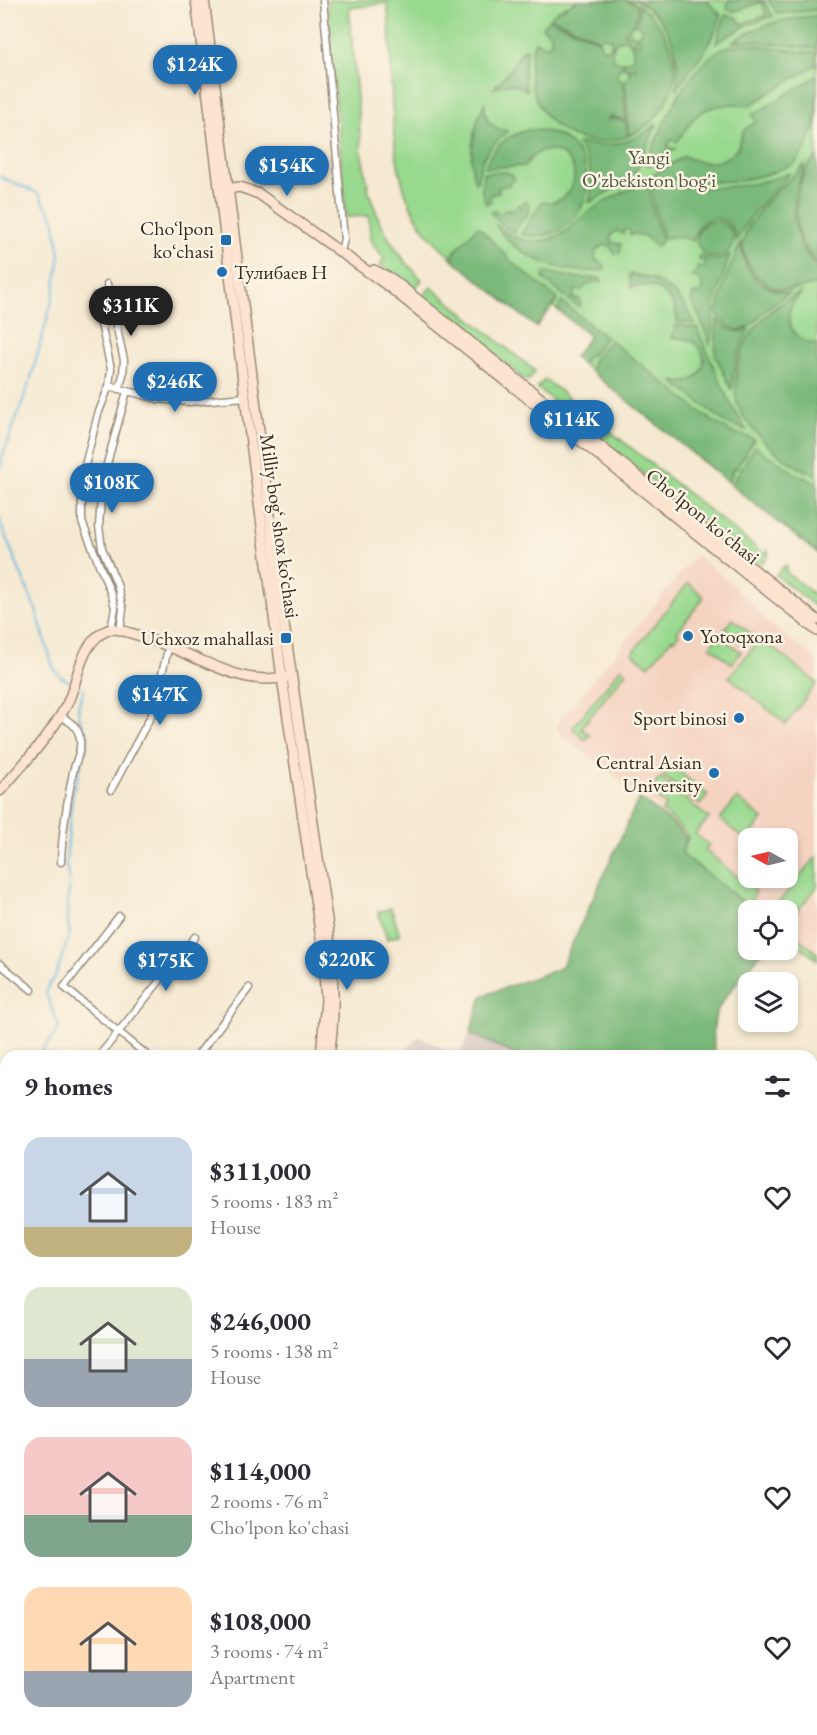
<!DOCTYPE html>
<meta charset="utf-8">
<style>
:root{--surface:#fff;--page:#f7f7f7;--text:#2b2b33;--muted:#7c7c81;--accent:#1f6fb2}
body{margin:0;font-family:"EB Garamond",serif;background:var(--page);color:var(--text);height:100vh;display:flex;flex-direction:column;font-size:22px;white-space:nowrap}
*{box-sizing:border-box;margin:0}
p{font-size:20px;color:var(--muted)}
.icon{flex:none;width:33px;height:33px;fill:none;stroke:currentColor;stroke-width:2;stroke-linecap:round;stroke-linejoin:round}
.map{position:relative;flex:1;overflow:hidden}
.sheet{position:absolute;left:0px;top:1050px;width:818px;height:686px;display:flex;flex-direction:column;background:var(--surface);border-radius:18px 18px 0 0;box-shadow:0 3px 9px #0003}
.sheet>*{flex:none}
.needle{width:39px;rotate:278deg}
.controls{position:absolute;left:738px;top:828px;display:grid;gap:12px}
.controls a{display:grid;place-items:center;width:60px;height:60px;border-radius:12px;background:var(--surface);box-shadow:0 3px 9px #0003;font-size:30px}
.price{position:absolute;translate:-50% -51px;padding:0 14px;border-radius:21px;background:var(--accent);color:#fff;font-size:20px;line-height:39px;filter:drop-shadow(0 2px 3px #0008)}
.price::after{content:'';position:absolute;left:50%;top:36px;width:18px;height:14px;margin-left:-9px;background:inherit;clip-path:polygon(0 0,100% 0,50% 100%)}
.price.current{background:#222;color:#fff}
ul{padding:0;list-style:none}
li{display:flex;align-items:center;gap:18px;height:150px;padding:0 24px}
li span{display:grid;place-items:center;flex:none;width:168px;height:120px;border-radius:18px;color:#555}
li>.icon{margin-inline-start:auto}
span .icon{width:72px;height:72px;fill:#fffc;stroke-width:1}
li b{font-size:26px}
h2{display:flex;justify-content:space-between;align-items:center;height:72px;padding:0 24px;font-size:26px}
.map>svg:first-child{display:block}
.built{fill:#f5d3c1;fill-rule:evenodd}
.industrial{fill:#d1c0bc}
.green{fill:#99d98f;stroke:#6a8256;stroke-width:1.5}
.forest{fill:#7ab97a;stroke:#5a724c;stroke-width:1.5}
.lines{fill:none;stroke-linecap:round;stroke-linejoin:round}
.stream{stroke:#62b6de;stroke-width:2}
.minor-casing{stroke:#988a78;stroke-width:9}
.secondary-casing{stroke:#988a78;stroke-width:12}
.minor{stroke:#fff;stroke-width:6}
.secondary{stroke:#fde4d1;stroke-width:9}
.poi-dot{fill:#1f6fb2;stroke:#fcf5e5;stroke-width:2}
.labels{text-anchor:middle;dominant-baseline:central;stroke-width:5;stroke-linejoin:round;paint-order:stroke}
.park-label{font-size:20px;fill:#52563a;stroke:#fcf5e5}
.poi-label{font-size:20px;fill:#3b2a1e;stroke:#fcf5e5;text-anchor:end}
.street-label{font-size:20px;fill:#3b2a1e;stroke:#fcf5e5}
</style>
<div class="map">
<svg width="817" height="1735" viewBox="0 0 817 1735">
<rect width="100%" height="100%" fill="#fcf5e5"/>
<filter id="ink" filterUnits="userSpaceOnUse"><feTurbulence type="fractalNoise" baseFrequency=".0167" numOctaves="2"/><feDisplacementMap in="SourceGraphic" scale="12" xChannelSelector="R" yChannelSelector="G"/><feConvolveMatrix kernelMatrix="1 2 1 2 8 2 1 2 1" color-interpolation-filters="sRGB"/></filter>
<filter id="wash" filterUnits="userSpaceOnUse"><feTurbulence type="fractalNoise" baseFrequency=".008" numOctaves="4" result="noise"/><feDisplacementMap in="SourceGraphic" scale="24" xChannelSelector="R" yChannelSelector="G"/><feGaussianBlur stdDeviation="1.35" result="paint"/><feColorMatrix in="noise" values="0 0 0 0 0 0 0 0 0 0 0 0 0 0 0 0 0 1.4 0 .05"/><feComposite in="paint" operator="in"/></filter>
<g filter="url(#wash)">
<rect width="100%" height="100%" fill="#f5e9d1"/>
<!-- built -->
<path class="built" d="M696,555L735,587L734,589L753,603L765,621L817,660V960L788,937V910H754L682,854L688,837L673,820L561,735L557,729L558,723ZM748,838H788V878H748Z"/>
<!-- industrial -->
<path class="industrial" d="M470,1033L518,1056H399L419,1037L459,1055Z"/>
<!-- green -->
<path class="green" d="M327,0H817V553L574,357L590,336L552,306L536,327C513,308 491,289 469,271C453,258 437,246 425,230C380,172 397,72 387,3L349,8L362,156L369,192L379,220L390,240L404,260L422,280L414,289H411L380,265L384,259L370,240L369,216L346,217Z
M431,287L535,371L529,380H525L423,298V296Z
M545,379L765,555L767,550L769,551L768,557L761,564L690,511L537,388Z
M784,566H787L786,572L817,597V608L776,575Z
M688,583L703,596L702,597L703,599L677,632L679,634L674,640L672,638L649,666L632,653Z
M733,619L754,636L745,647L724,630Z
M719,635L741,652L732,664L710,646Z
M761,638L817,683L786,724L729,677Z
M621,668L626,672L581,728L590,735L585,740L573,729V727Z
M671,765L708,795L700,805L663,776Z
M660,778L709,818L695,834L709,845L705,850L756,892L750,902L760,910H754L682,854L688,837L673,820L662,811L666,805L649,792Z
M737,798L763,819L746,841L720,819Z
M817,856V887L790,920L788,926L790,931L817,953V960L788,937V910H772Z
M391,908L400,935L387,939L378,912Z"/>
<!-- forest -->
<path class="forest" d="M578,0H626L638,5L635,24L630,26L629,31H625L624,32L625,35H628L630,33L636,37V41L631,44L626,39L620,40L614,45L611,44L612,39C607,37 603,36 599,39L550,17L559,10Z
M636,0H706L721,15C712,47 694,63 676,90C681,52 672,20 636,0Z
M728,0H763L773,16L745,26L716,43L725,15L738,18L741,24L766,15L762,2L734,12L727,9Z
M768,0H817V10L778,14Z
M640,6C689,43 686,109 629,136L625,81L628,77L630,70L635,69L636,67L633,65L629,69L624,67V62L631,60L634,55L632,46L641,42L637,36L641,32L642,28L637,24Z
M817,16V48C788,48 761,38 732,42C758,25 786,17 817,16Z
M549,19L600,41C599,46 602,49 607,49L611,46L614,47C609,55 613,62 622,62V68L618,70L617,77L619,80H623L626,120L609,116L608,120L610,121L611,118L626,122L627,137C615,140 603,143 590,141C542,134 519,83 535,41L545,46L551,43C553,30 548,34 542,27Z
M742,44C767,44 791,53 817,52V64L749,106L734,104L717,106L703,111L693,119L677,142L670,140L668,147L675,149L650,165H647C647,156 653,147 657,138C671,108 689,70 719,50C725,46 734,46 742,44Z
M524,49L527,50L524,67L525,83L527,91C516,83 506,81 493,89L510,70Z
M817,76L816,125L806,148L794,164L769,174L739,181L701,182L655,178V174L684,156C702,165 724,166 737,148C740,143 741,135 744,130C747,127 753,124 756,122L752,115Z
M485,102C483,118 491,129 507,131V133C487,147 481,158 477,182H475C467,160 474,122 485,102Z
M657,123L637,169L622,184L589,203C594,182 592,162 577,144L579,143C608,148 635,144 657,123Z
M527,130C614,126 601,252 521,234L542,202C579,207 586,156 552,151C539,149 531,156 525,166L485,168C491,147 507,136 527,130Z
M817,157V264C811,256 805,249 801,240C792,217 796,172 817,157Z
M805,165L795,195L794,221L801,246L817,268V284C804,287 794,291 780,289C757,285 735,255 746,232C758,207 781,187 801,168Z
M507,172L514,177L515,180L509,183V185L498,188L499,192L489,196L491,201L486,204L482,192L483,173Z
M790,173L754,212L736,241C733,211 699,209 694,241C683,238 676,234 664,239L654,205L652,184C701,189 743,191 790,173Z
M649,184L651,205L662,240L656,247C648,238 643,232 630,235V231L627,229L624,230L623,234L617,231C611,233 609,238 613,243L621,244L620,253L615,254L610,246L605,245L596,250L595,256L596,260L604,265L605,270C564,275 518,260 495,224C516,242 540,247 565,232C572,228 576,221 582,217C597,205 631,185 649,184Z
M526,201L528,203L529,211L514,232L506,228L491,213L496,210L499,215L508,208L510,212L519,204L521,206Z
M697 239a18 18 0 1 1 36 0a18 18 0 1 1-36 0Z
M478,226L513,263L558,299L536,327L451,258L455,253L454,252Z
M741,241C742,270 760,291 790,293C781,298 773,303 765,310C761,314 757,320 752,324C738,337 725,326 717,313L725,280Z
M730,254L716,298L710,344L698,314L691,301L693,293L698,294L702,290V283L699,278L691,277L696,271L698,266L704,267L705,261L699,260V256L701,255C711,262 721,261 730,254Z
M546,272L578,278H600L602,282C592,280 587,284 581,291L575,290L573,299H580V307L577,306L543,279L544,273Z
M629,274C661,276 683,296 695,324L677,322C677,296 655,280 631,288Z
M802,292C799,296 793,301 791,307C784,326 798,343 817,344V475C789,466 766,446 748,423C744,417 738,410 737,403C735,397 736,390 736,384C736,341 764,309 802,292Z
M562,302L606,337L592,355L590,354L582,364L574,357L590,336L557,309Z
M717,319C726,330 735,335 749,329C738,349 733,368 732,390L715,355Z
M676,325L697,328L728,399L746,430L725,422L672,381C708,392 720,336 672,338Z
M610,340L712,421L731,432L752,438L754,440L736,469L734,468L731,472L733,473L728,482L589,370L593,365L591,362Z
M755,446L769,457L770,456L794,473L817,483V553L731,485Z
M639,798L671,822L686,838L682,854L753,910H748V950H764C752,965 722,997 716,1014C712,1027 714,1043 714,1056H518L470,1033L482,996L561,968Z
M812,1364H817V1735H658L650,1730H812Z"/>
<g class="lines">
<!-- stream -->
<path class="stream" d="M0,177L38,193L54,219L60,255L53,298L30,381L2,457L0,469
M0,517L2,528L36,610L53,667L61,677L69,681
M38,1056L56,1033L59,1027L46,993L48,986L55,977L70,934L67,918L69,885L66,863L70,815L73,791L81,764L86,749L88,737L79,716L78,707L84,689L81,687
M0,1159L6,1125
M0,1450L6,1457
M212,1730L218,1735"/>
</g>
</g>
<g filter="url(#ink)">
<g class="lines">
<defs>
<path id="minor" d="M323,0L344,239L341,251
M107,284L124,360L123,375L119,389
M95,296L111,369L109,386L98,414L82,477V522L112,596L115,608L111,629
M109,386L158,399L188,402L245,397
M120,630L123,609L117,584L102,548L99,526L101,498L105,471L127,391
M60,716C71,722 79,727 80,740C82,750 75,762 73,772C67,802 62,831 61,862
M111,790L152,714L169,645
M119,916L64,987L148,1056
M0,964L32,990
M99,1056L195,937
M197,1056L249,988
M0,1114L6,1098
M0,1179L4,1180L6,1178
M0,1243L6,1235
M0,1637L6,1643
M76,1730L89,1735
M299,1730L305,1735"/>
<path id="secondary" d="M196,0L245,397L282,678L322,945L326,1000L321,1056
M204,0L282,610L328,926C333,970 336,1012 329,1056
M225,189L240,187L259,194L388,286L817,631
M374,270L392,279L817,620
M0,791C23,764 50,737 67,704C77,684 78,659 93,641C97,636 105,630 112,629C119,629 127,632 134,634C170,644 201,663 236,674C251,679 270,680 286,677
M62,1735L64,1730
M73,1735L75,1730"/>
</defs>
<!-- minor casing -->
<use href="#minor" class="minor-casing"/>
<!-- secondary casing -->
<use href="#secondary" class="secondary-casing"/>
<!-- minor -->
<use href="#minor" class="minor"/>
<!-- secondary -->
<use href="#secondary" class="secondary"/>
</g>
</g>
<!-- markers -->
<g class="poi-dot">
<rect x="220" y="234" width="12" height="12" rx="3"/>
<circle cx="222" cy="272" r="6"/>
<circle cx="688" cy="636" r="6"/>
<rect x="280" y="632" width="12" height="12" rx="3"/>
<circle cx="739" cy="718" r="6"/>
<circle cx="714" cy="773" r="6"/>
</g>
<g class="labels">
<!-- park labels -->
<g class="park-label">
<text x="649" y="157">Yangi<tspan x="649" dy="23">O'zbekiston bog'i</tspan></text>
</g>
<!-- poi labels -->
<g class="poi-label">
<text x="214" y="228">Choʻlpon<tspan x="214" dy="23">koʻchasi</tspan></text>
<text x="234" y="272" text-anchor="start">Тулибаев Н</text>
<text x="700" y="636" text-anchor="start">Yotoqxona</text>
<text x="274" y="638">Uchxoz mahallasi</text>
<text x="727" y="718">Sport binosi</text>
<text x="702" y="762">Central Asian<tspan x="702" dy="23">University</tspan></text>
</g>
<!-- street labels -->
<g class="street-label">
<text transform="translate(703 516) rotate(39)">Cho'lpon ko'chasi</text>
<text transform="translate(280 526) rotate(82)">Milliy bog‘ shox ko‘chasi</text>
</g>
</g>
</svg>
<div class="controls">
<a><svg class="needle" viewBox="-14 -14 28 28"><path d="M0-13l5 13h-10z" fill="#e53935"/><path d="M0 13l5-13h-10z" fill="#7c7c81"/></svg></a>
<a><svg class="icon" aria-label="locate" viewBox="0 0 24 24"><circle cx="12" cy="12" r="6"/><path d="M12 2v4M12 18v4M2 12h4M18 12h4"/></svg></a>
<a><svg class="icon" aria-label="layers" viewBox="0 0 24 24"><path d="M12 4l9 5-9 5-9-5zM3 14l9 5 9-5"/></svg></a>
</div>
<b class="price" style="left:195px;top:96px">$124K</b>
<b class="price" style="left:287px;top:197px">$154K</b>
<b class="price current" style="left:131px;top:337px">$311K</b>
<b class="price" style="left:175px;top:413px">$246K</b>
<b class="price" style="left:572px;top:451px">$114K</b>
<b class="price" style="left:112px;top:514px">$108K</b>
<b class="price" style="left:160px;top:726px">$147K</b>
<b class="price" style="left:347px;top:991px">$220K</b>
<b class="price" style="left:166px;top:992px">$175K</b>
<section class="sheet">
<h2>9 homes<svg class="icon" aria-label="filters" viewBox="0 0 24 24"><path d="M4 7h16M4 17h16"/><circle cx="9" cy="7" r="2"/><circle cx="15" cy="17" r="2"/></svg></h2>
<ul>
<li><span style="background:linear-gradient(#c9d6e8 75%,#c2b280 0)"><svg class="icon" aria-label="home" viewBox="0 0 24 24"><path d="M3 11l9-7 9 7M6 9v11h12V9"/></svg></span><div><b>$311,000</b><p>5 rooms · 183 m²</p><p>House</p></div><svg class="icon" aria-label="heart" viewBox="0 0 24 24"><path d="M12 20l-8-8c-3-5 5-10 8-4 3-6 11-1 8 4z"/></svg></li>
<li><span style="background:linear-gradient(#dfe7d0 60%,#9aa5b1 0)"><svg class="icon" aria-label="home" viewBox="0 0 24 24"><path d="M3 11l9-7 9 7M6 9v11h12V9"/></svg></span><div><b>$246,000</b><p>5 rooms · 138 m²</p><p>House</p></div><svg class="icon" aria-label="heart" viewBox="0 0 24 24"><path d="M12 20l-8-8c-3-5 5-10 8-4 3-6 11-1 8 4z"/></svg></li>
<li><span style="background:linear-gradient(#f6c9c9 65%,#7fa58c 0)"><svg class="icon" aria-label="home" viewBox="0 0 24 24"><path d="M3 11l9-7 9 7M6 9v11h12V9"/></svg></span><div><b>$114,000</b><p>2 rooms · 76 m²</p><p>Cho'lpon ko'chasi</p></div><svg class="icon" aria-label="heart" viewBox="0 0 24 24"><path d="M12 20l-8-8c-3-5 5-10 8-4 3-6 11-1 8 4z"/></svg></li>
<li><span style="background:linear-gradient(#ffd9b3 70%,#9aa5b1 0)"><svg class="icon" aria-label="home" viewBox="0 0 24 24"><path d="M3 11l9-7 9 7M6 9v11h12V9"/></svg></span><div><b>$108,000</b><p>3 rooms · 74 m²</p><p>Apartment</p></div><svg class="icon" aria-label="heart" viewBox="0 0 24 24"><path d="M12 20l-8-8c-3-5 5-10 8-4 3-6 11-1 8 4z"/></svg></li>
</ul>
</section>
</div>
